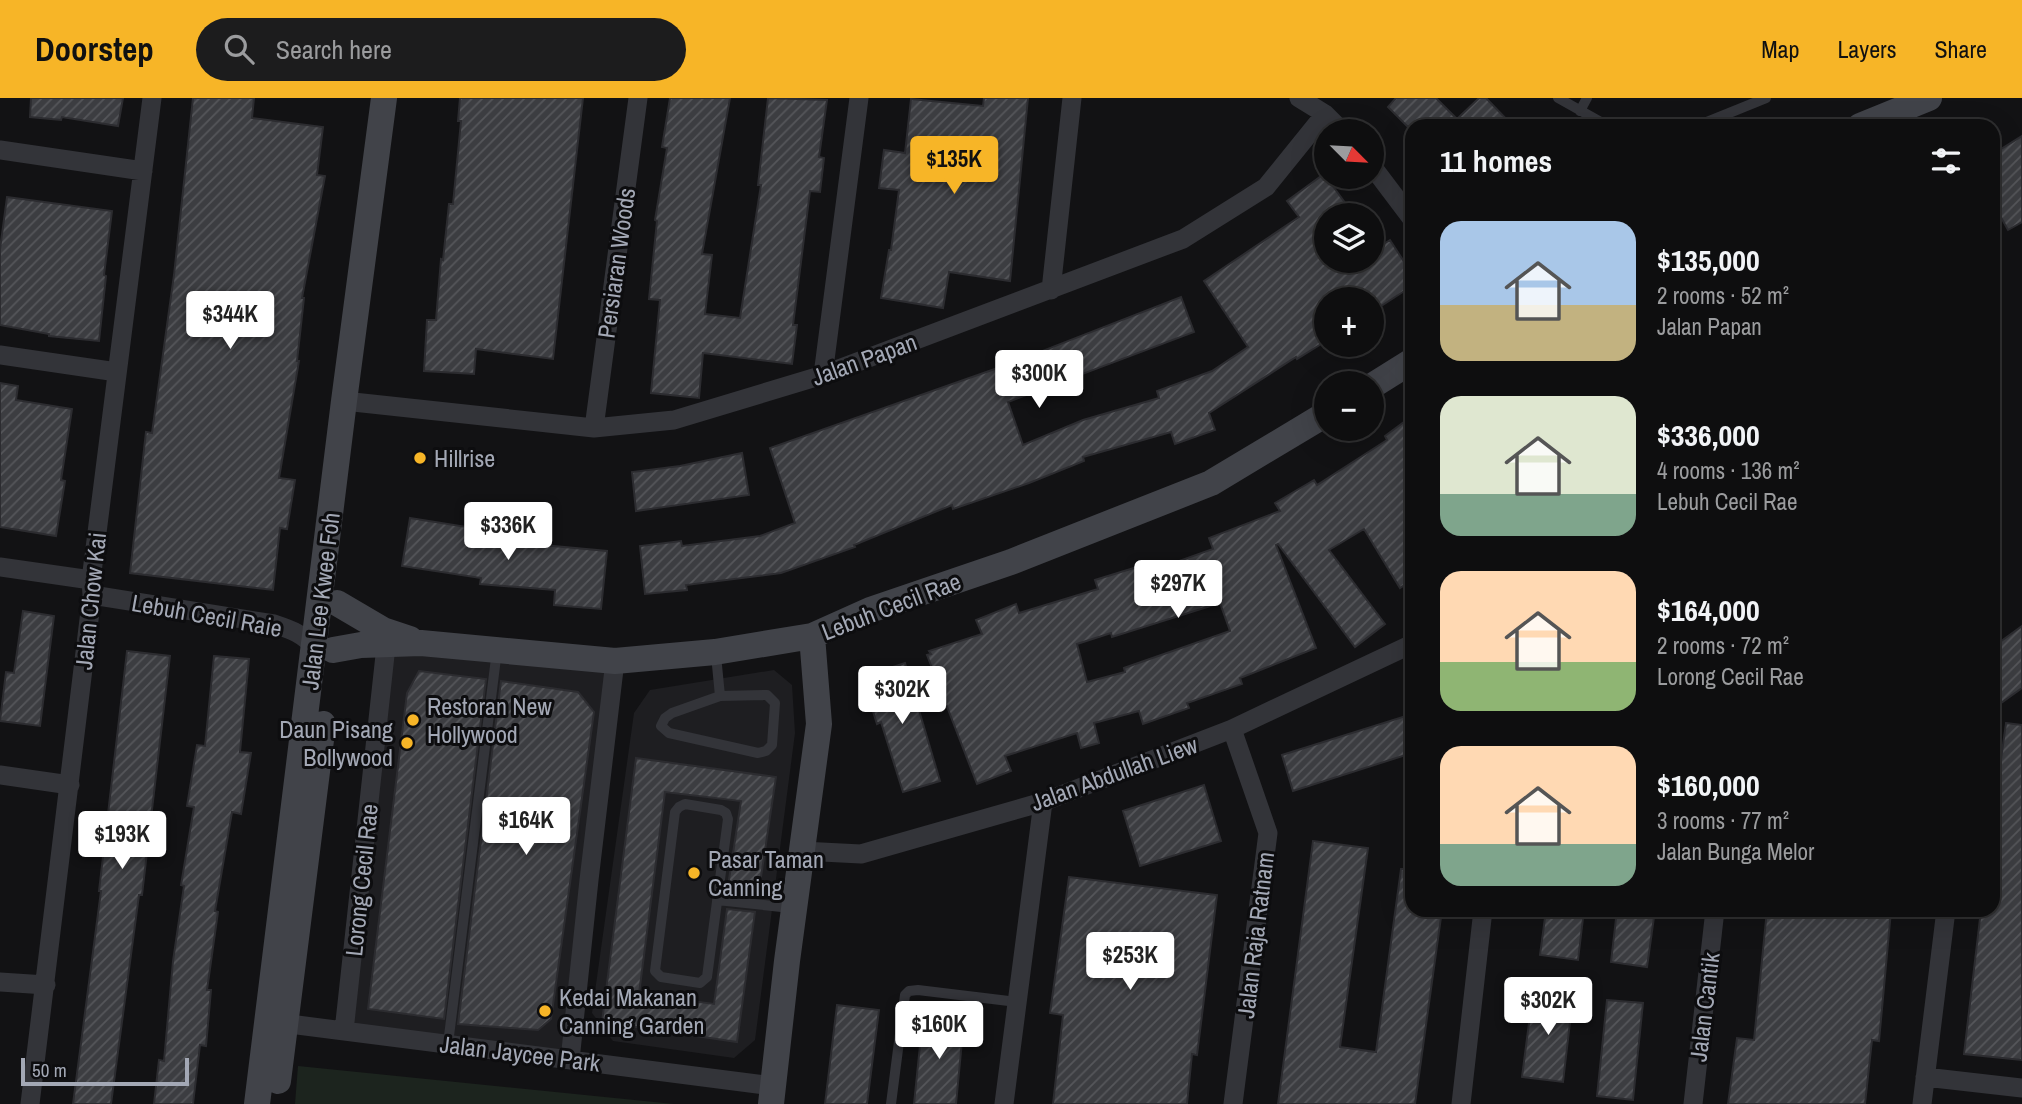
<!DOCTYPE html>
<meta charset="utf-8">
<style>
:root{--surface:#0e0e0f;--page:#1c1c1d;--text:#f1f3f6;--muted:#9b9c9e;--line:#2e2e2f;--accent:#f7b527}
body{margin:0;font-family:"Archivo Narrow",sans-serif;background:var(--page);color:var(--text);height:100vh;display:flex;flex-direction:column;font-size:26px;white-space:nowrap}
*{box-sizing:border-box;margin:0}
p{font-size:23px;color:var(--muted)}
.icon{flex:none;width:38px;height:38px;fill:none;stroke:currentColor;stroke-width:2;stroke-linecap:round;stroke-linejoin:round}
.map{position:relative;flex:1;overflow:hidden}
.side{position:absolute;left:1405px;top:21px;width:595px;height:798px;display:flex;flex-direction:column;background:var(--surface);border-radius:21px;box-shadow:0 7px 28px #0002,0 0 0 2px var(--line)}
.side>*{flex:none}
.needle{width:46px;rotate:114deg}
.buttons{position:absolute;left:1314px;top:21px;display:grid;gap:14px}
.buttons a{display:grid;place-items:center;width:70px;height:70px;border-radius:50%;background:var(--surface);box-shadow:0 7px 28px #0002,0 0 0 2px var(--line);font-size:35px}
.scale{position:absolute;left:21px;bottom:18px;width:168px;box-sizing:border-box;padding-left:7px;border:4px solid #a3a8b5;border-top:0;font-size:19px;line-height:24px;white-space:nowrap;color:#a3a8b5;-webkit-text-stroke:5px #0d0d0f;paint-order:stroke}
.price{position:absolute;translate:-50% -60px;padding:0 16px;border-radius:7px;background:#fff;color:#222;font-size:23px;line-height:46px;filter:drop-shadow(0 2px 4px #0008)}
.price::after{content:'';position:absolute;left:50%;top:42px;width:21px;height:16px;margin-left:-10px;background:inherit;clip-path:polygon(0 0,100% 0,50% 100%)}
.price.selected{background:var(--accent);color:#111}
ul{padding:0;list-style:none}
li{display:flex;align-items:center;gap:21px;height:175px;padding:0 35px}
li span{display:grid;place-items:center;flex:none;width:196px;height:140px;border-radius:21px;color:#555}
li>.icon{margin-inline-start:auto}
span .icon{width:84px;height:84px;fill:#fffc;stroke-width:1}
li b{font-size:30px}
h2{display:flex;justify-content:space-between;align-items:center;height:84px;padding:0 35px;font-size:30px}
header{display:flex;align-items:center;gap:42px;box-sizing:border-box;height:98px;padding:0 35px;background:var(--accent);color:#111}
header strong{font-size:33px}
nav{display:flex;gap:38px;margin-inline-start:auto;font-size:24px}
.search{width:490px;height:63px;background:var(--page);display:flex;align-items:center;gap:18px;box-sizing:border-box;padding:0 24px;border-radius:38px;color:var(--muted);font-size:26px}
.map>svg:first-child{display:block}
.built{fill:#1e1e21}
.pitch{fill:#1c241e}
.building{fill:url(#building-hatch);stroke:#2c2c30;stroke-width:2;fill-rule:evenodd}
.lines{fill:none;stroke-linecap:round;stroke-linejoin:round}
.lane{stroke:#333439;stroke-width:10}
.street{stroke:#333439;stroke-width:19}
.secondary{stroke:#414349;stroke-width:26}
.poi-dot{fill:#f7b527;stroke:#0d0d0f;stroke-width:2.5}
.labels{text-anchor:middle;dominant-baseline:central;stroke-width:6;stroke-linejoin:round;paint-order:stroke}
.street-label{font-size:24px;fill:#a3a8b5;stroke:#0d0d0f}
.poi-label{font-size:24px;fill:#a3a8b5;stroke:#0d0d0f;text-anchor:start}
</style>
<header>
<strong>Doorstep</strong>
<div class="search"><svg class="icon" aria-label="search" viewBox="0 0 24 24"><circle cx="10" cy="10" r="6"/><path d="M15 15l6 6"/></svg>Search here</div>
<nav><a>Map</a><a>Layers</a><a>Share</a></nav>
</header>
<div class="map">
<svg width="2022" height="1006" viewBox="0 0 2022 1006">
<defs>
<pattern id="building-hatch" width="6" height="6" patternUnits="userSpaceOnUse" patternTransform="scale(1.75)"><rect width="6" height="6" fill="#3c3d41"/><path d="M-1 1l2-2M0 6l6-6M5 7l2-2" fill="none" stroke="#55565a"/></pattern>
</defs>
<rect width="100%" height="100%" fill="#121214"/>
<!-- built -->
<path class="built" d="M389,552L612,565L568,959L346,930Z
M774,572L792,587L795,635L755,942L734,960L613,943L592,915L634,615L650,592Z"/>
<!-- pitch -->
<path class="pitch" d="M298,968L674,1006H295Z"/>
<!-- building -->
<path class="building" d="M31,0H123L118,28L62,19L61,22L30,19Z
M193,0H254L252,20L323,29L317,77L325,78L302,200H304L297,263H299L279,380L295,382L287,431L280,430L273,492L130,475L146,334L152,335L174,177Z
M460,0H583L553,261L476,251L474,276L424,273L427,222H436L441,161L443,162L449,106H453L461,23H458Z
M670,0H730L702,156L712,157L705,216L740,220L761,87H758L768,0L827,2L819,59L824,60L820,94L810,93L793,227H797L792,266L703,255L699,300L651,295L660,202L649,201L657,123L655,122L667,50L662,49Z
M984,0H1028L1010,183L949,174L943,210L881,200L889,152H891L899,92L879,90L884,52L905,55L911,1L983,8Z
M1396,0H1436L1457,21L1479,0H1486L1513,28H1407L1388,9Z
M2022,38V124L2008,132L1993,105V56Z
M1324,76L1354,117H1326V163H1372V153L1390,142L1412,176V188L1372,214V201H1326V243L1297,261L1296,259L1209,315L1215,332L1175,346L1171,334L1083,359L1084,363L1029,385L953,411L952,407L854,447L855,449L781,475L686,487L687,492L645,496L640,448L681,443L682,448L760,438L795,425L770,350L1009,266L1181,199L1194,234L1008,304L1023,347L1083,322L1159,300L1157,293L1212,273L1248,249L1204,183L1299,119L1287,103Z
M7,99L112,113L104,177L106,178L99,243L49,238V236L0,227V151Z
M0,285L18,288L16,302L72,311L61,382L65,383L56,438L0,429Z
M1412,318V482L1400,490L1364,431L1329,452L1385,526L1355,549L1278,446L1276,447L1316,550L1240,580L1242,586L1187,605L1189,610L1143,626L1139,613L1094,625L1099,645L1081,650L1077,635L1005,658L1011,673L977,686L927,557L931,556L929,553L982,536L976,522L1016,506L1019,515L1098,491L1095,482L1137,469L1140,477L1213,451L1209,440L1280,413L1275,405L1314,382L1317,387L1387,342L1385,338ZM1220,505L1230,533L1124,570L1125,574L1087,584L1077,546L1111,535L1112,539Z
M742,355L749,397L636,413L632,374L680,368Z
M410,420L467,429L466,435L532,441V446L607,453L601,511L554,507L555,492L480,486L481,480L402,468Z
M23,513L54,518L40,628L0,623L6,574L14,575Z
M2022,528V590L2001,605L1993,594V549Z
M127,553L170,558L142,797H139L111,1006H73L101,793H99Z
M214,558L249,561L240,654L251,655L241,716L232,714L215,813L218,814L207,892H211L206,948L200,947L193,1006H154L159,962L164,963L173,863L184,788L181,787L194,709L187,708L197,647L205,648Z
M905,565L940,683L903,694L881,624L877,626L862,579Z
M419,573L486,581L444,921L368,911L407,595Z
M501,583L578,594L594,614L551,921L538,932L458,926Z
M1412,616V655L1293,693L1282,657Z
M2006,625L2022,627V962L1964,956L1981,812H1993V719Z
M636,660L776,679L758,799L729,796L730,788H728L741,703L665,694L639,896L714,906L727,811L755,814L737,944L602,924Z
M1204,687L1221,743L1140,768L1123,713Z
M1313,743L1368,750L1340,949L1376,954L1401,771H1412V812H1442L1415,1006H1278Z
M1069,779L1217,797L1197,957L1192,956L1187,1006H1053L1063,917L1050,915Z
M1546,812H1584L1578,862L1540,857Z
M1617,812H1655L1647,869L1611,864Z
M1767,812L1891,813L1879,943L1872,942L1865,1006H1728L1737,940L1754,942Z
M1533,894L1573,899L1563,984L1522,979Z
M1607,902L1643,905L1633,1002L1597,998Z
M837,907L879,912L867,1006H825Z
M923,918L964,922L956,1006H914Z"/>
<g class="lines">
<!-- lane -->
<path class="lane" d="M1558,0L1608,28
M1580,13L1587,0
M1697,28L1766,0
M716,557L720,598
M767,597L775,605L772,647L766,653L758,655L669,635L661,628L665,620L672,615L720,598Z
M685,706L721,712L726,715L728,721L707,879L700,885L661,879L655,873L675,714L679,709Z
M717,802L791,810
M448,946L497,552
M891,1006L905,897L909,893L918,892L1017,904"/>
<!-- street -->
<path class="street" d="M1299,0L1325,16L1342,33
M0,52L143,73
M1372,68L1412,121
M1051,192L1072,0
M0,257L117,274
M823,277L859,0
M344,303L594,330L674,322L823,277L1183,141L1266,89L1325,16
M594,330L638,0
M0,469L91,482
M92,497L274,526C292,532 303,536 315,550
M1232,631L1268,735L1233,1006
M0,677L70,687
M802,753L861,756L1043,704L1232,631L1412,546
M0,884L46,887
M274,924L773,988
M344,933L386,548
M570,962L589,782L615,563
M1925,979L2022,990
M30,1006L92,497L91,482L152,0
M1004,1006L1043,704
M1461,1006L1483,812
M1693,1006L1715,812
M1922,1006L1946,812"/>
<!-- secondary -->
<path class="secondary" d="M1860,28L1929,0
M1372,288L1412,263
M337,505L383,532L410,541
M333,552L361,547L421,545L615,563L715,554L812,538L870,512L1011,464L1211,385L1326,316
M278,983L323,626
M257,1006L344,303L384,0
M771,1006L787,863L819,626L812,538"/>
</g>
<!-- markers -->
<g class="poi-dot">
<circle cx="420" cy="360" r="7"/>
<circle cx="413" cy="622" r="7"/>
<circle cx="407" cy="645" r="7"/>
<circle cx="694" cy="775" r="7"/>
<circle cx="545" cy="913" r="7"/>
</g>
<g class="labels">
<!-- street labels -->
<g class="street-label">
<text transform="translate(616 165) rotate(-82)">Persiaran Woods</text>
<text transform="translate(864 261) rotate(-20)">Jalan Papan</text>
<text transform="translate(90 503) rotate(-84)">Jalan Chow Kai</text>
<text transform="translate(320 503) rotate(-83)">Jalan Lee Kwee Foh</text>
<text transform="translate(891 508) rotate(-21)">Lebuh Cecil Rae</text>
<text transform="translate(207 517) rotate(10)">Lebuh Cecil Raie</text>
<text transform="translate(1114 675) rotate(-20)">Jalan Abdullah Liew</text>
<text transform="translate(361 782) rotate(-84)">Lorong Cecil Rae</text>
<text transform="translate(1255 837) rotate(-83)">Jalan Raja Ratnam</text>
<text transform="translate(1704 909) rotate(-83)">Jalan Cantik</text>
<text transform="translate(520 955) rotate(7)">Jalan Jaycee Park</text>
</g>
<!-- poi labels -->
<g class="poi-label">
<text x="434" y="360">Hillrise</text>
<text x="427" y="608">Restoran New<tspan x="427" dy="28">Hollywood</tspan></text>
<text x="393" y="631" text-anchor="end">Daun Pisang<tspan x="393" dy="28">Bollywood</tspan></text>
<text x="708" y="761">Pasar Taman<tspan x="708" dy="28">Canning</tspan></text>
<text x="559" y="899">Kedai Makanan<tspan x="559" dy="28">Canning Garden</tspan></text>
</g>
</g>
</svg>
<div class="buttons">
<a><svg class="needle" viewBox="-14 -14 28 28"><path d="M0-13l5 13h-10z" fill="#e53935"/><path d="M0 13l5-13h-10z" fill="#9b9c9e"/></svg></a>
<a><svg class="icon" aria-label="layers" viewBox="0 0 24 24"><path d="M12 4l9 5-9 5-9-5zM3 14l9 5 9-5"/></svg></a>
<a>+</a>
<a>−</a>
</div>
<div class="scale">50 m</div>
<b class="price selected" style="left:954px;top:98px">$135K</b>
<b class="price" style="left:230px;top:253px">$344K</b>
<b class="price" style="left:1039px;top:312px">$300K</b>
<b class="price" style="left:508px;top:464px">$336K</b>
<b class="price" style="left:1178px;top:522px">$297K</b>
<b class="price" style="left:902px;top:628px">$302K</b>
<b class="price" style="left:526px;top:759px">$164K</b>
<b class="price" style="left:122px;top:773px">$193K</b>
<b class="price" style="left:1130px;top:894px">$253K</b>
<b class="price" style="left:1548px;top:939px">$302K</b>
<b class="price" style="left:939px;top:963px">$160K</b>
<section class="side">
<h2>11 homes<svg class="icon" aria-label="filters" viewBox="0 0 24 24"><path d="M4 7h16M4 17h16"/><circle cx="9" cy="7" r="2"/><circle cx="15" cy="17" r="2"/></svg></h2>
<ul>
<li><span style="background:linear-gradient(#a9c7e8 60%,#c2b280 0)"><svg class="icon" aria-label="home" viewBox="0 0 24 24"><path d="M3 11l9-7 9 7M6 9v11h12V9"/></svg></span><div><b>$135,000</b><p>2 rooms · 52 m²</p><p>Jalan Papan</p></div></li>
<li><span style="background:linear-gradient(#dfe7d0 70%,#7fa58c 0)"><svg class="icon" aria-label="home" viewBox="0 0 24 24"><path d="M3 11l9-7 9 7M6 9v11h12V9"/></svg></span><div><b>$336,000</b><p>4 rooms · 136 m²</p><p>Lebuh Cecil Rae</p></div></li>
<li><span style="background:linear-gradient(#ffd9b3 65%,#8fb573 0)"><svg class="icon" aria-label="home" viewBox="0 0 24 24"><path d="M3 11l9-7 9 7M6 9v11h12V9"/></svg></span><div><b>$164,000</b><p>2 rooms · 72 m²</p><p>Lorong Cecil Rae</p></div></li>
<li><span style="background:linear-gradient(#ffd9b3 70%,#7fa58c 0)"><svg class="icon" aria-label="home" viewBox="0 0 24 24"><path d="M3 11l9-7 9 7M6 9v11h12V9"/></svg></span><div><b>$160,000</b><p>3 rooms · 77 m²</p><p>Jalan Bunga Melor</p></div></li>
</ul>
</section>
</div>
